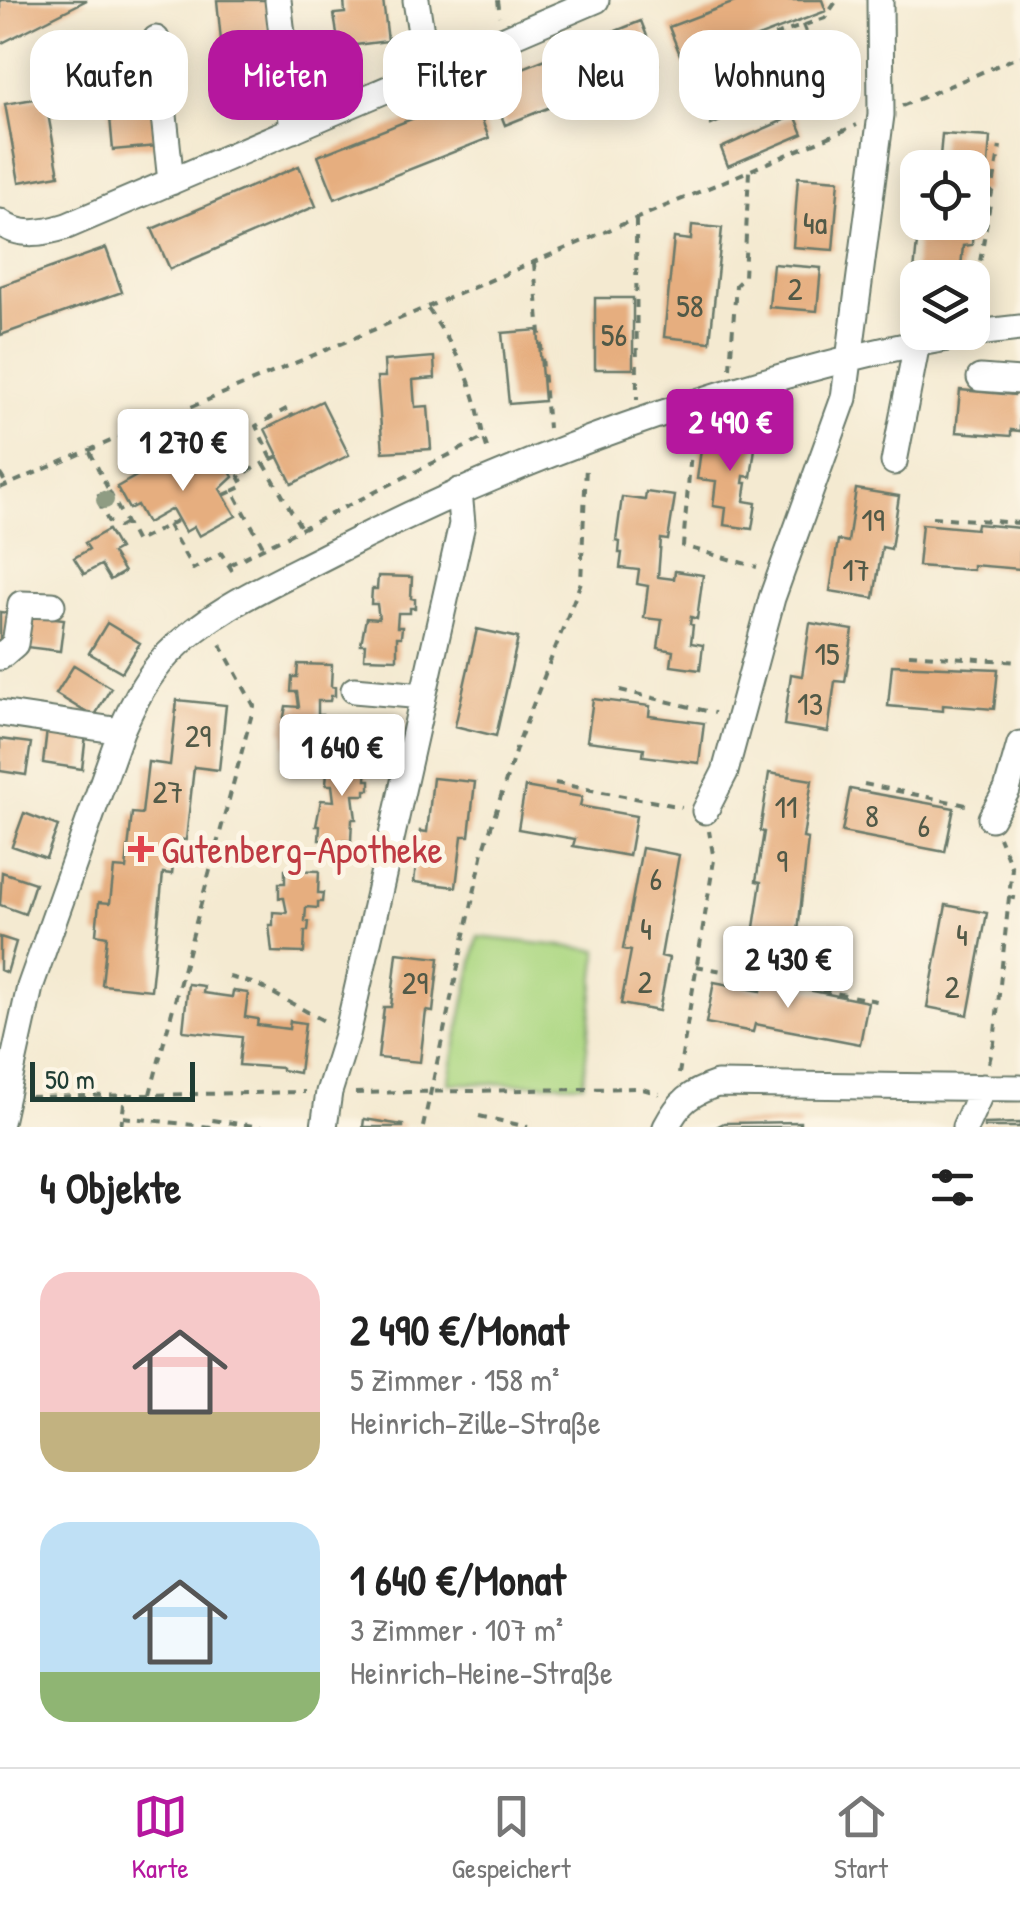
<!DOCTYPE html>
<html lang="de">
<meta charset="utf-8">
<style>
:root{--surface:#fff;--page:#f2f2f2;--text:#222;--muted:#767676;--line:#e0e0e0;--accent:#b5179e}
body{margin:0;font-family:"Patrick Hand",sans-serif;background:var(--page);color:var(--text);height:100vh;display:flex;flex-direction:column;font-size:38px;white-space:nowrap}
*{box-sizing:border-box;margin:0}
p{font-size:32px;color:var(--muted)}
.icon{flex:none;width:55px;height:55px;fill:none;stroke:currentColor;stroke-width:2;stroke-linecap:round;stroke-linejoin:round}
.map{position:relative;height:1127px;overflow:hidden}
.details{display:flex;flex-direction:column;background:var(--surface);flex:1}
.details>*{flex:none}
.hud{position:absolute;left:30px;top:30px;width:960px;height:90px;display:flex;gap:20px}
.buttons{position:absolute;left:900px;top:150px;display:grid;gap:20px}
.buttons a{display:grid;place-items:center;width:90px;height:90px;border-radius:20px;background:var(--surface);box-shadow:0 5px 25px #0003;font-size:50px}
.scale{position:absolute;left:30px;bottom:25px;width:165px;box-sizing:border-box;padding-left:10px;border:5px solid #1f3d34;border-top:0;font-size:28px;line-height:35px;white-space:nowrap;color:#1f3d34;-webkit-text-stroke:8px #fcf5e5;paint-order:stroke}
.price{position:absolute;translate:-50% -85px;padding:0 22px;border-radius:10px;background:#fff;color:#222;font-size:32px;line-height:65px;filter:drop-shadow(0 2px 5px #0008)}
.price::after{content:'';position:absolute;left:50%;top:60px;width:30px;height:22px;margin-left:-15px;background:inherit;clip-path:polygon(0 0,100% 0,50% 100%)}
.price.current{background:var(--accent);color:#fff}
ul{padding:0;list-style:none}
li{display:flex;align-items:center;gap:30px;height:250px;padding:0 40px}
li span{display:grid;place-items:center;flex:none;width:280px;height:200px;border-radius:30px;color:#555}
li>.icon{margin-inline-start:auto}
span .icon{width:120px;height:120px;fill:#fffc;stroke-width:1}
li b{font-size:42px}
h2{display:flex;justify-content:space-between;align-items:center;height:120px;padding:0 40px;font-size:42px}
.pill{padding:0 35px;border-radius:30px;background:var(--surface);box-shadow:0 5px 25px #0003;font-size:35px;line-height:90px}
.pill.current{background:var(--accent);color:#fff}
.tab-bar{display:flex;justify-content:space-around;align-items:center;height:140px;border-top:2px solid var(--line);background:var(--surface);font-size:28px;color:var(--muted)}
.tab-bar a{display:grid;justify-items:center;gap:5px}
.tab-bar .current{color:var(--accent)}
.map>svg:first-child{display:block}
.green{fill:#aed884;stroke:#668a5c;stroke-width:2.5}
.building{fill:#e6ae7f}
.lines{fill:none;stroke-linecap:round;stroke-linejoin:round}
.minor-casing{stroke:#6a7a6b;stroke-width:29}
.path{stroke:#6a7a6b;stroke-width:4;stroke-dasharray:8 8;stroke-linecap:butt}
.minor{stroke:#fff;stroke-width:25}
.tree{fill:#8f9c83}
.health-dot{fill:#e0444e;stroke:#fcf5e5;stroke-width:4}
.labels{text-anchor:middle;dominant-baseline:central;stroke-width:10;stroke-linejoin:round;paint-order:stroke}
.number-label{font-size:32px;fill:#515947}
.health-label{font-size:38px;fill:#be3a42;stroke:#fcf5e5;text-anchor:start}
</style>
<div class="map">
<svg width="1020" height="1127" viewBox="0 0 1020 1127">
<rect width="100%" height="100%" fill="#fcf5e5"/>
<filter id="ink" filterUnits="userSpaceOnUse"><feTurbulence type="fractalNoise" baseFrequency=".01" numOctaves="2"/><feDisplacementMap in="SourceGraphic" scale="20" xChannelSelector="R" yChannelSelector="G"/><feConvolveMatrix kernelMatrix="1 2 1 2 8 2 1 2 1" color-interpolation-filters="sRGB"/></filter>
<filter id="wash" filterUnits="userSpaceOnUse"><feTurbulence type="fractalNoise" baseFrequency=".0048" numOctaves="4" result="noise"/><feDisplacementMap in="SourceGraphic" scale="40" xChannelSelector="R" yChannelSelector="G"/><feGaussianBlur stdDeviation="2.25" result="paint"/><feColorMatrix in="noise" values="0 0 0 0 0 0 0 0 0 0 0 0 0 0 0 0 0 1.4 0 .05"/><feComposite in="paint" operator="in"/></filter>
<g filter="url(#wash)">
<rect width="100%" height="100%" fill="#f4ead1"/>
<!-- green -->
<path class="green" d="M478,937L598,950L583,1084L448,1083Z"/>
<g id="blocks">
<!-- building -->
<path class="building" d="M0,0H87L0,44Z
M217,0H266L276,97L227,102Z
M344,0H383L388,41L339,47L334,14L345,13Z
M740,0H822L826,11L684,65L669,27Z
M641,21L658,64L505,125L488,82Z
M147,38L157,146L113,150L103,42Z
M813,60L820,78L711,125L703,106Z
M472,95L489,138L335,199L318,156Z
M45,97L59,175L19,182L5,104Z
M795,115L803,134L728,166L721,148Z
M942,134L990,137L986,192H972V168H939Z
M299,166L316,206L170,269L152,229Z
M798,177L839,180L833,250L793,247Z
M927,222H973L972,245L963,246L960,278H918V291H912L917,242L925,243Z
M692,225L722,228L710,342L664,337L674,238L691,240Z
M106,248L122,292L1,335L0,286Z
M773,264L821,268L817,311L769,307Z
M595,298H633V369H595Z
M538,330L544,401L509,404L502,333Z
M434,357L435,378L413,380L415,407L428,406L431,449L383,452L377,377H385L384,361Z
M960,390L1014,395V390L1020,391V431L1011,430V436L956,432Z
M322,401L349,455L292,484L265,429Z
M729,430L757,434L751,477L744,476L743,483H747L744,501L756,503L752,529L724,525L726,508L713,506L716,481L697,479L703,435L728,438Z
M220,454L233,477L220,489L236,516L199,536L194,527L185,532L172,509L147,523L137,505L129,509L117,487L165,460L171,470L188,461L194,472L199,469L197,466Z
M856,489L899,496L891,549L882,547L874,598L830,591L838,540L848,542Z
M646,492L675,496L668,540L661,539L658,577L674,579L675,571L703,575L697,619L691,617L690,624L693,625L691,643L703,645L700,670L671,666L673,651L658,648L662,620L644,618L648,586L637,584L639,570L620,568L622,553H619L620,542L616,541L622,497L645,500Z
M922,524L976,529L977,524L1020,528V569L973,565V570L918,566Z
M108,530L119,549L112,553L124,572L110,580L101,565L84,574L74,558L89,549L85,543Z
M378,576L412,577L411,598L415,599V608H410V613H398L397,627H402L401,637H397V659L364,658L365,644H361L366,618L379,619L377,604H371L372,589H377Z
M0,612L9,613L5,647H0Z
M29,615L64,619L60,651L26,647Z
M107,623L140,643L122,672L89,653Z
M810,623L853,630L845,682L835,681L828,732L784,725L791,674L802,676Z
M477,629L518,638L496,736L455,726Z
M298,664L332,665L331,686L335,687V696H331L330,701H318V715H322L321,725H317V747L285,746V732H281L286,706L299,707L297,692H291L292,677H297Z
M74,665L111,688L94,717L56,694Z
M892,665L998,669L994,709L943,705V711L888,706Z
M593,699L650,706L649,716L704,723L699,763L643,756L644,748L587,741Z
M177,700L226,705L219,770L194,767L186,840L176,839L172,874L163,873L151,990L102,985L107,936L96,934L99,902L110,903L114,868L126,869L132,813L142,814L148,762L170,765Z
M47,730L86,735L82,769L43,763Z
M0,739L31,743L26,775L0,771Z
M333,758L367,759L366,780H370V790H365V795H353L356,819H352L351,841L319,840L320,826H316L321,800L334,801L332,785H326L327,771H332Z
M769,773L812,780L803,838L808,839L797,941L753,934L761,882L756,881L764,832L760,831Z
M433,778L475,782L469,836H462L456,887L414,882L420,831L427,832Z
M525,787L582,797L580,806L636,816L629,856L573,846L575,839L518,829Z
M850,789L954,808L945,852L842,832Z
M24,813L58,826L46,858L12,846Z
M642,848L679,855L661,956L669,958L659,1011L621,1004L631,951L623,949Z
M285,870L319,871L318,893H323L322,902H318V908L306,907L305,921L309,922L308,931H305L304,953L272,952L269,925H273V912L287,913L284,898H279V883H285Z
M2,872L35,883L25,914L0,905Z
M946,905L987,913L968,1015L927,1007Z
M0,937L16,942L7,973L0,970Z
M397,953L439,958L433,1012L426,1011L420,1062L378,1058L384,1007H391Z
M763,981L868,1002L860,1044L755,1024L753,1032L706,1023L714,982L761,991Z
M188,984L204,986L203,993L232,997L233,991L248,993L245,1017L258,1019L257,1025L289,1029L290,1021L305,1023L299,1073L282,1070V1068L239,1065L242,1037L183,1031Z
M364,1119L403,1125V1127H363Z
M800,1122V1127H716L724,1123Z
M1020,1123V1127H984V1124Z"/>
</g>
</g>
<g filter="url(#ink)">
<use href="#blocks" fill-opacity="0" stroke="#6a7a6b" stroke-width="2.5"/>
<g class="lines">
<defs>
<path id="minor" d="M278,0L293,130
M416,0L427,72
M156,39L171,182
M0,222C19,238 45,233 67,226L596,0
M980,378L1020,381
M894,462L917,343
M0,657L15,644L21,604L52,605
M354,690L423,696
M0,713L121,731
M705,811L725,772L772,598L844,398L881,115L880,0
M991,818L1007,790L1020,744
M0,1122L30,987L121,731C133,703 147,676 168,654C213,608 274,583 330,554C466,484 605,428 753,385C841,359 928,337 1020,328
M324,1127L329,1092L347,1035L462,524L459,491
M666,1127C679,1102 690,1093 717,1084L1020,1088
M965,1127L983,1087"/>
</defs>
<!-- minor casing -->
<use href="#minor" class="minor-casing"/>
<!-- path -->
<path class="path" d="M498,0L500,16
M803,25L824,75
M744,46L825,18L837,0
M902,106L1020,56
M636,220L637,400
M534,263L548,428
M972,308L1000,146
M428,309C445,334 464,364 473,393C480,414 481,435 490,455
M730,368L736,285L744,277L749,171
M693,428L683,546L757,567
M90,452L109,491L96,496L108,521L119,527L126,523
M278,456L264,463L301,528
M272,459L256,426L288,408L292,416
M0,474L7,485
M0,488L857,125
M109,491L136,542L178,520
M233,491L244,486L239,476L264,463
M224,495L233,491L264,548
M932,517L1020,523
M168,525L193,569L221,553L235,575
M229,565L483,438
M909,654L1020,662
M620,690L715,713
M555,783L682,807
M864,784L971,806
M1008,897L1020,899
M696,966L882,1002
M229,977L256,984L326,1022
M989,1063L994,1043L1012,868L999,837
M679,1074L714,860L709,831
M355,1093L639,1088L659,1094
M150,1094L254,706L219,642
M30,1097L305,1092
M479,1116L528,1127
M123,1117L211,1127L212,1120L261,1127
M121,1127L125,1096
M423,1127L483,852L517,746L581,582L586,466"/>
<!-- minor -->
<use href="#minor" class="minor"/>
</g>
<!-- trees -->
<circle class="tree" cx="105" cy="500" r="9"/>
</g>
<!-- markers -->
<path class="health-dot" d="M136 834h10v10h10v10h-10v10h-10v-10h-10v-10h10z"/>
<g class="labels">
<!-- number labels -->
<g class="number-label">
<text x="815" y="222">4a</text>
<text x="795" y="288">2</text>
<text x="690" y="305">58</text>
<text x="614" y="334">56</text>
<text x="873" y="519">19</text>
<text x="856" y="569">17</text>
<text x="827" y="653">15</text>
<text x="810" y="703">13</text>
<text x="198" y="735">29</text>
<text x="168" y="791">27</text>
<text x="786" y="806">11</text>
<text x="872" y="815">8</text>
<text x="924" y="825">6</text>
<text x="782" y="860">9</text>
<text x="656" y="878">6</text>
<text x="646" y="928">4</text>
<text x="962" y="934">4</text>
<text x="645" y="981">2</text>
<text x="415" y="982">29</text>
<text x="952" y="986">2</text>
</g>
<!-- health labels -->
<g class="health-label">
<text x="161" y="849">Gutenberg-Apotheke</text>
</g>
</g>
</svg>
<div class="buttons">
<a><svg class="icon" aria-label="locate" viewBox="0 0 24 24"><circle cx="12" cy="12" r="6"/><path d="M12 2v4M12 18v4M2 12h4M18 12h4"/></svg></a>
<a><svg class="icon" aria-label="layers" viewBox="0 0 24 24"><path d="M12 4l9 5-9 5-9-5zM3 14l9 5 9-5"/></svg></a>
</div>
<div class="scale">50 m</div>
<b class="price current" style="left:730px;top:474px">2 490 €</b>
<b class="price" style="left:183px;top:494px">1 270 €</b>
<b class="price" style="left:342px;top:799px">1 640 €</b>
<b class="price" style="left:788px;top:1011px">2 430 €</b>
<div class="hud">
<a class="pill">Kaufen</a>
<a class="pill current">Mieten</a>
<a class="pill">Filter</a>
<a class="pill">Neu</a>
<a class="pill">Wohnung</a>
</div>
</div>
<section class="details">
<h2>4 Objekte<svg class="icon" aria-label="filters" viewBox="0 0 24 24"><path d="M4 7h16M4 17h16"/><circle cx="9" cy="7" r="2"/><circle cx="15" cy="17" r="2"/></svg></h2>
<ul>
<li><span style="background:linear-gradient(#f6c9c9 70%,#c2b280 0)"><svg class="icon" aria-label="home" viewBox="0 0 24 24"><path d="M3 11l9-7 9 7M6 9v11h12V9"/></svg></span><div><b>2 490 €/Monat</b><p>5 Zimmer · 158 m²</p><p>Heinrich-Zille-Straße</p></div></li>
<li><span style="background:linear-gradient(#bfe0f5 75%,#8fb573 0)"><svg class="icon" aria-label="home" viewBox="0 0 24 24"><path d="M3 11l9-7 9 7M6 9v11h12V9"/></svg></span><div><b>1 640 €/Monat</b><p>3 Zimmer · 107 m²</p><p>Heinrich-Heine-Straße</p></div></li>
</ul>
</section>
<nav class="tab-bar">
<a class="current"><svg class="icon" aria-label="map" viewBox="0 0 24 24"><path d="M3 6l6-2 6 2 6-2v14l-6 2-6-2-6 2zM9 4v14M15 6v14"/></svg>Karte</a>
<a><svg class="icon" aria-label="saved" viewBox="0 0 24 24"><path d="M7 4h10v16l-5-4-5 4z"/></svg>Gespeichert</a>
<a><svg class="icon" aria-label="home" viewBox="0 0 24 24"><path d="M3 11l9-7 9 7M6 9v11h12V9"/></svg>Start</a>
</nav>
